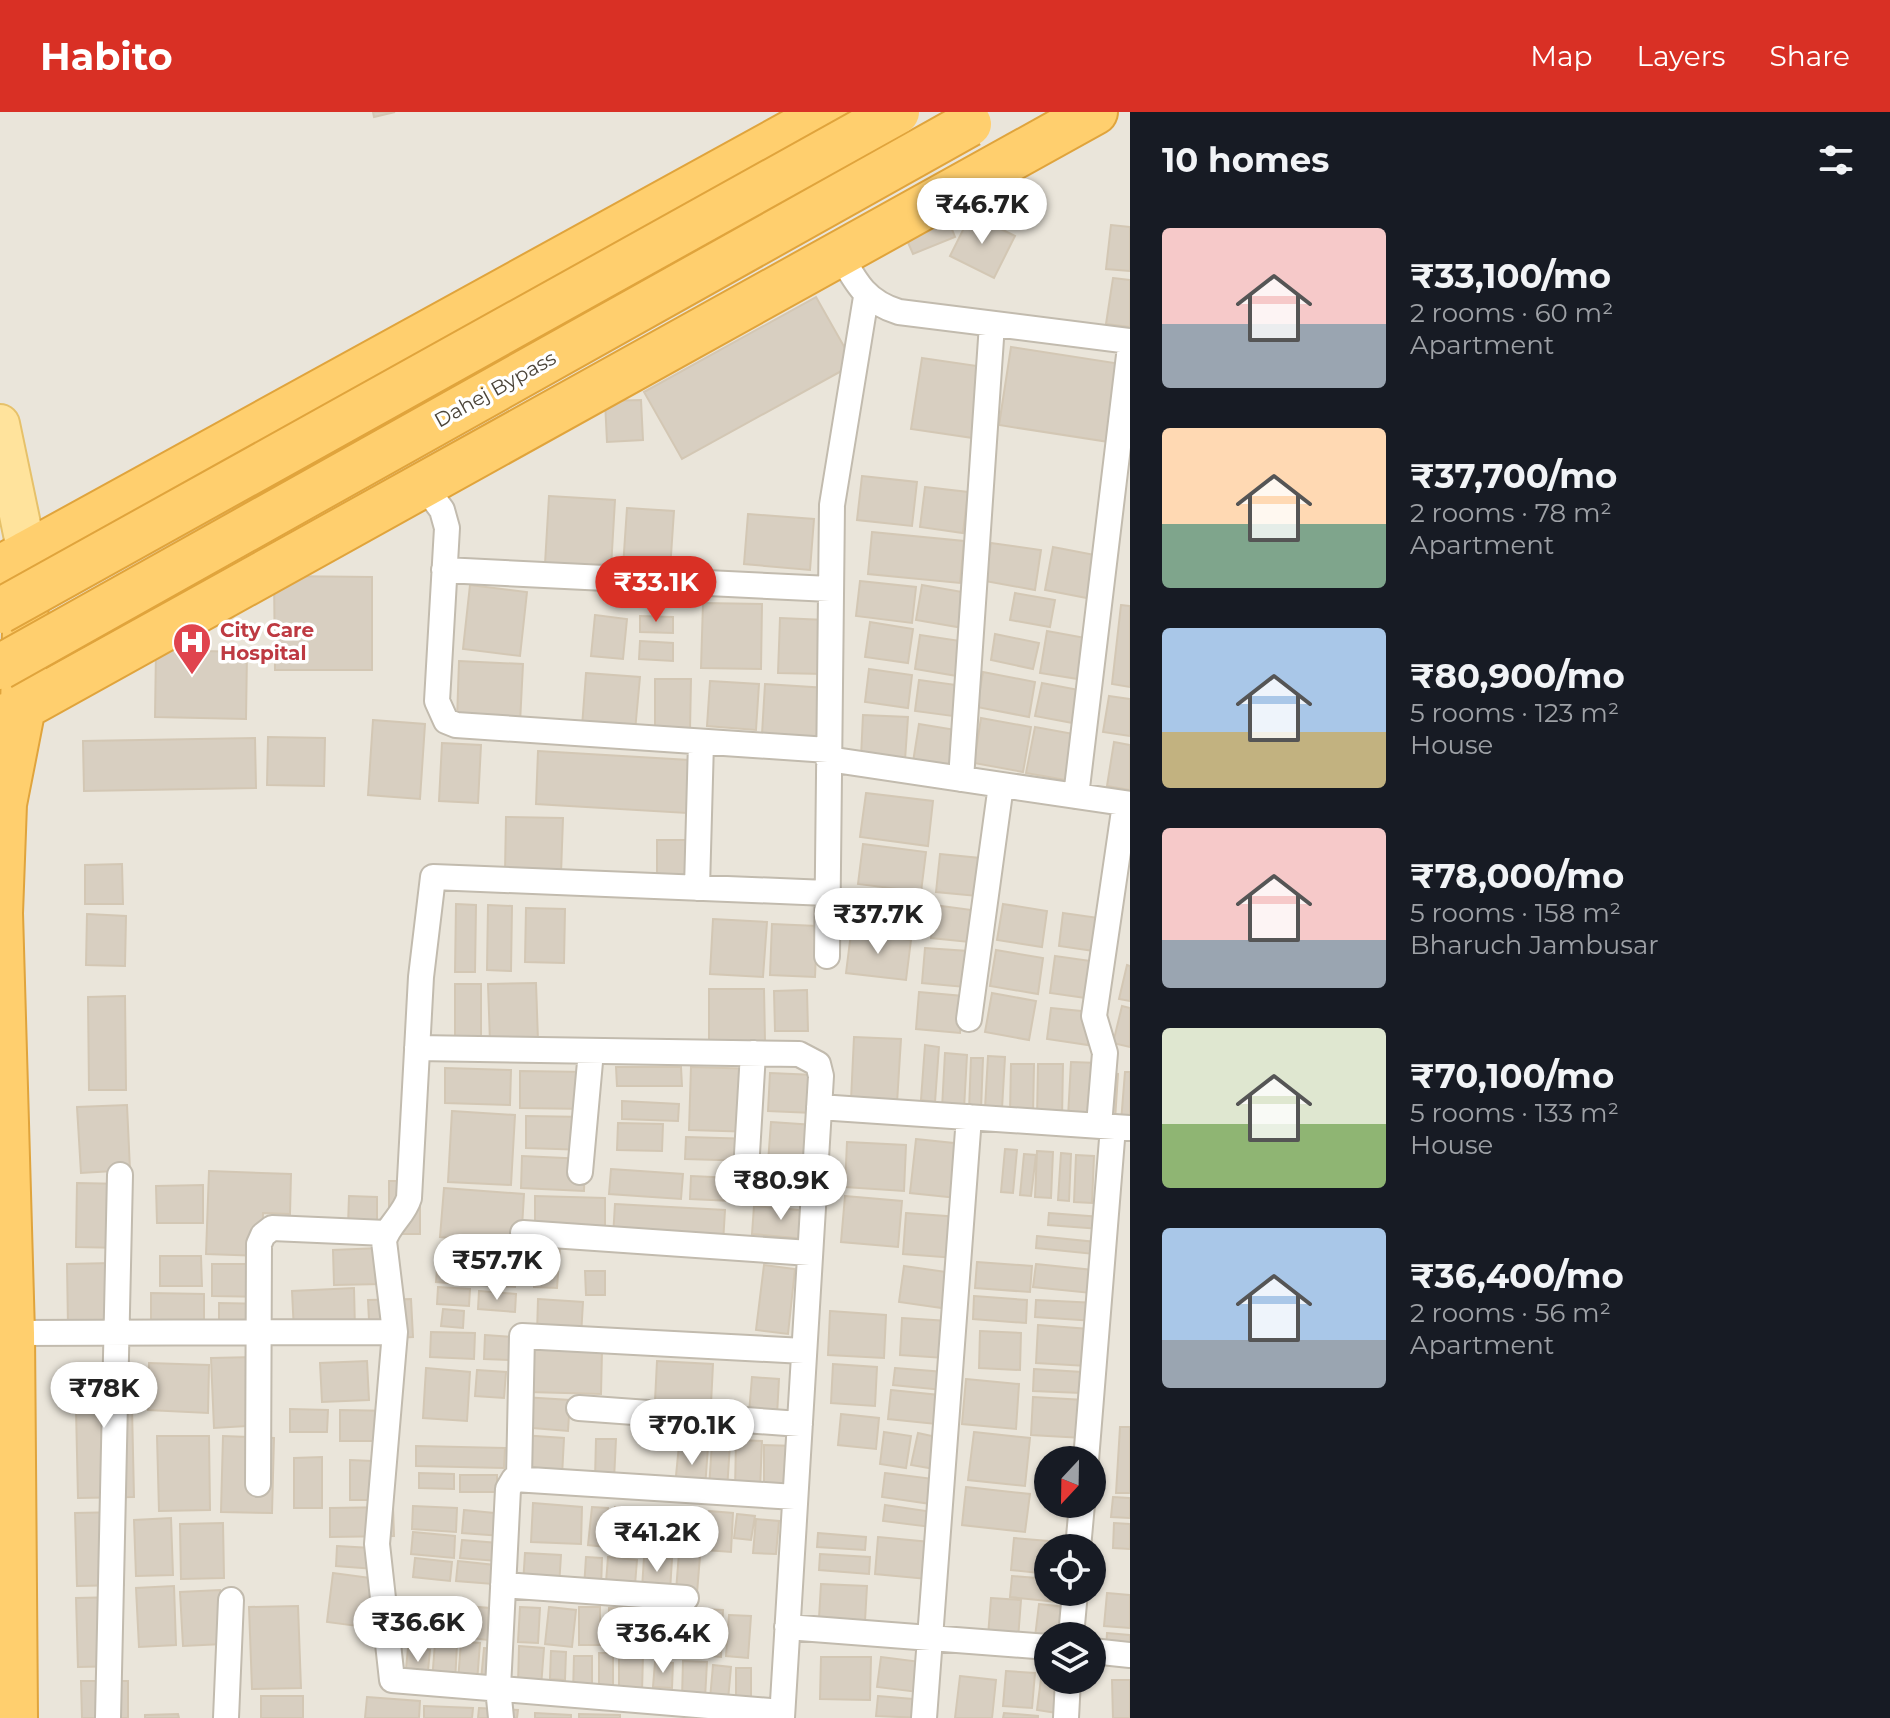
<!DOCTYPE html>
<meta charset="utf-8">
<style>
:root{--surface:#171b24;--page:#242831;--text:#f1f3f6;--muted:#9ea1a6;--accent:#d93025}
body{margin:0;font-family:Montserrat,sans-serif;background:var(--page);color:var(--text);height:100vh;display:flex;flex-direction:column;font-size:30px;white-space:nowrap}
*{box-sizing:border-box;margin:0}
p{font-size:26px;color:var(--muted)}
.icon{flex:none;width:44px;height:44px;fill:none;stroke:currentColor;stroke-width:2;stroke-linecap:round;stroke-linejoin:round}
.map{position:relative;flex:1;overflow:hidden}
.details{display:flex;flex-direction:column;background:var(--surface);width:760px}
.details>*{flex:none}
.needle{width:52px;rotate:202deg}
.fabs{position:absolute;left:1034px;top:1334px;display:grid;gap:16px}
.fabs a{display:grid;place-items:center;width:72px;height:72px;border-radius:50%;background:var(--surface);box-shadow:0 2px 6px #0004;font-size:40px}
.price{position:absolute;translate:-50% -68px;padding:0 18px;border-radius:28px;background:#fff;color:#222;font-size:26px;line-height:52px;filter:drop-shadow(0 2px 4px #0008)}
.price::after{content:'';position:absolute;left:50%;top:48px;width:24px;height:18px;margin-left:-12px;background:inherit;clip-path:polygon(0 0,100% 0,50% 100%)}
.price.current{background:var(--accent);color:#fff}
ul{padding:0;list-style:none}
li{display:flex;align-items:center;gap:24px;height:200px;padding:0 32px}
li span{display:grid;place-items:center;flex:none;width:224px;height:160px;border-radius:8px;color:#555}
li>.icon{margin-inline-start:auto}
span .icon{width:96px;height:96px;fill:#fffc;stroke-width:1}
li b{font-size:34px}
h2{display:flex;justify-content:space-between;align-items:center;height:96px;padding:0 32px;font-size:34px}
header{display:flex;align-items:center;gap:48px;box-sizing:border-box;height:112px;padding:0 40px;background:var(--accent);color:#fff}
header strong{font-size:38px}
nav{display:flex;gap:44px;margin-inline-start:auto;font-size:28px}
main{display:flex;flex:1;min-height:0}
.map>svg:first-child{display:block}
.residential{fill:#eae5da;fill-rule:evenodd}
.building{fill:#d8cfc1;stroke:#d3c7b4;stroke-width:2}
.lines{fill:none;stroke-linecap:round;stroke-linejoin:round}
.street-casing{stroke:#c2bbae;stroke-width:28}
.primary-casing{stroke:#e6c16a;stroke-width:42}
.highway-casing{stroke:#e0a43c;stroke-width:48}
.street{stroke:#fff;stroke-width:24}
.primary{stroke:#ffe39c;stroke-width:38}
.highway{stroke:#ffcf6e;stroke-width:44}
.highway-bridge-casing{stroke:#e0a43c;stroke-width:48;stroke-linecap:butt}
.highway-bridge{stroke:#ffcf6e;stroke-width:44}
.labels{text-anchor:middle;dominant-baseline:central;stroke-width:7;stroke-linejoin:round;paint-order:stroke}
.street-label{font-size:20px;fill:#4b4439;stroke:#fff}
.health-label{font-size:20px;font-weight:bold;fill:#be3a42;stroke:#fff;text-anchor:start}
</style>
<header>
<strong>Habito</strong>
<nav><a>Map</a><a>Layers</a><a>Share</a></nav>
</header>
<main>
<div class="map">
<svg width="1130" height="1606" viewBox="0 0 1130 1606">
<rect width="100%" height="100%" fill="#f6f3ec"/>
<!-- residential -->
<path class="residential" d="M0,0H1130V1606H0ZM1048,1348H1092V1392H1048ZM1048,1436H1092V1480H1048ZM1048,1524H1092V1568H1048Z"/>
<!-- building -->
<path class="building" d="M373,0H395L374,5Z
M946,102L955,125L913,142L903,119Z
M971,102L1015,124L994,166L950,144Z
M1111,113L1130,115V159L1106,157Z
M1113,166L1130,168V215L1106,212Z
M816,185L854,252L682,347L644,280Z
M1011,235L1121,252L1109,330L999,313Z
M922,246L984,255L973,326L911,317Z
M641,288L643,328L607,330L605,289Z
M862,364L917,370L912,414L857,408Z
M925,375L968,380L963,421L920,415Z
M549,384L615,388L611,456L545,452Z
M627,396L674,399L670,458L623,455Z
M748,402L814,407L810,458L744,452Z
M872,420L964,429L960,471L868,462Z
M991,431L1041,438L1035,478L985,469Z
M1053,435L1100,444L1092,487L1045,478Z
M274,464L372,465V558H275Z
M860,469L916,475L912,511L856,504Z
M470,473L527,480L520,544L463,537Z
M922,473L968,481L963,516L916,508Z
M1015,481L1055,488L1050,515L1010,508Z
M703,491L762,492L761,557L701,556Z
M1121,493L1130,494V575L1112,572Z
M595,503L627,507L623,547L591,544Z
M640,504L673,505V521L640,520Z
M780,506L826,508L824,562L778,561Z
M870,510L913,517L908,551L865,545Z
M1047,519L1091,527L1084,568L1040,561Z
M995,522L1039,531L1033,557L991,548Z
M920,523L967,530L963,565L915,557Z
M640,529L673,531V549L639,547Z
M156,538L247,540L246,607L155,605Z
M459,549L523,552L520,611L457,608Z
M869,557L912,563L908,596L865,590Z
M983,560L1035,570L1029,605L977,595Z
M586,561L640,565L635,619L582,615Z
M655,567H691L690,619L655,618Z
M919,568L964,574L960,605L915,599Z
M710,569L759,572L756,618L707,614Z
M1042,571L1084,579L1078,612L1035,604Z
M765,572L827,576L824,626L762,622Z
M1109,584L1130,587V624L1103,620Z
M863,603L908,605L905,648L861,645Z
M981,606L1031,615L1023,660L974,651Z
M373,608L425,612L420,687L368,683Z
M919,612L962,619L957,657L913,650Z
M1035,615L1079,623L1071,669L1026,661Z
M268,625L325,626L324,674L267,673Z
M255,626L256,676L84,679L83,629Z
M1114,630L1130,633V678L1107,674Z
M442,631L481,633L478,691L439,689Z
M538,639L689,648L687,701L536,692Z
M866,681L933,689L928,734L860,725Z
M506,705L563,706L561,762L505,760Z
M657,728H689V764H657Z
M863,732L926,740L921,780L858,772Z
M940,742L980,746L977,784L936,780Z
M122,752L123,792H85V753Z
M456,792L476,793L475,860H455Z
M1003,792L1047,799L1042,835L997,828Z
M488,793L512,794L511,859L487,858Z
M934,793L972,798L969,830L931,826Z
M526,796L565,797L564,851L525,850Z
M1063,801L1106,807L1101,840L1059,834Z
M87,802L126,804L125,854L86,853Z
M713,807L767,810L763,865L710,862Z
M772,812L817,814L815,865L770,863Z
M851,821L911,828L906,868L846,861Z
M925,836L968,839L965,875L922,871Z
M996,838L1043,846L1038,882L990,874Z
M1055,844L1098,850L1093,887L1050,881Z
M1127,853L1130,854V889L1119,887Z
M536,871L538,929L490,930L488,872Z
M455,872H481V926H455Z
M709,877H764L765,930H709Z
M807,878L808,919H775L774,879Z
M919,880L963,884L960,921L916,917Z
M992,881L1036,889L1029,928L985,920Z
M125,884L126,978H89L88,885Z
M1122,894L1130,896V935L1113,931Z
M1051,896L1091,900L1088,933L1047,927Z
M854,925L901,927L897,991L851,988Z
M925,933L939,935L935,990L921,988Z
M945,941L967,943L964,997L942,996Z
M988,944L1005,945L1002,997L985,996Z
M971,946H983L981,998H969Z
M1071,950L1099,951L1096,1007L1068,1005Z
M1011,952H1034L1033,1003L1010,1002Z
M1038,952H1063L1062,1007H1037Z
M616,955H681L682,974H617Z
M691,955L757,957L756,1020L689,1018Z
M445,956L511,958L510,993L445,991Z
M520,959L587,960V997L520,996Z
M1125,960H1130V1011L1121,1010Z
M770,961L815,963L813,1001L768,999Z
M1105,961L1118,962L1115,1008H1102Z
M622,989L679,992L678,1009L622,1007Z
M127,993L130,1058L81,1061L77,995Z
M452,999L515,1003L511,1073L448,1070Z
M526,1004L586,1005V1038L526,1036Z
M771,1010L814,1013L810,1068L767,1064Z
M618,1011L663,1012L662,1039L617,1038Z
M686,1025L753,1027V1049L685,1047Z
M916,1027L963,1032L957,1086L910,1081Z
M847,1030L906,1033L904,1079L845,1075Z
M1005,1037L1017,1038L1013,1081L1001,1080Z
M1037,1039L1053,1040L1051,1086L1035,1085Z
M1061,1041L1071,1042L1069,1089L1058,1088Z
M1024,1042L1036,1043L1031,1084L1020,1083Z
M1076,1043L1094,1044L1092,1091L1074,1090Z
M522,1044L585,1047L584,1079L521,1076Z
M611,1057L683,1062L681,1087L609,1082Z
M209,1059L291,1062L290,1102L263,1101L262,1144L206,1142Z
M691,1064L755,1067L754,1090L690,1087Z
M389,1069H420V1122H389Z
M77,1071L125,1072L123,1136L76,1135Z
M203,1073V1111H157L156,1074Z
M444,1076L524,1082L521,1132L440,1125Z
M349,1084L377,1085V1115L348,1114Z
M535,1084L605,1086V1123L535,1122Z
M845,1084L902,1089L898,1135L841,1130Z
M615,1092L725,1098L723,1131L613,1125Z
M754,1094L810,1099L807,1127L752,1122Z
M906,1101L959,1105L956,1146L903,1142Z
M1049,1101L1101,1105L1100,1117L1048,1113Z
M1037,1124L1096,1130L1094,1142L1036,1136Z
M536,1133L560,1135L557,1176L534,1175Z
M380,1136L382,1172L334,1173L333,1138Z
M480,1140L517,1141L515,1175L478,1173Z
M438,1143L475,1146L473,1173L436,1170Z
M160,1144H201L202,1174H160Z
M977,1150L1032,1154L1030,1180L975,1176Z
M112,1151L113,1215H68L67,1152Z
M212,1152H269V1185L212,1184Z
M1036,1152L1093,1158L1091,1181L1033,1175Z
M764,1153L795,1157L788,1222L756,1218Z
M904,1154L953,1161L949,1197L899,1190Z
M585,1159H605V1183H586Z
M438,1175L470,1177L469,1194L437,1192Z
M354,1176L355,1218L294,1220L292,1179Z
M479,1179L516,1182L515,1200L478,1197Z
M151,1181L204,1182V1220L151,1219Z
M974,1184L1027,1188L1026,1211L973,1207Z
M411,1187L413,1225L370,1227L368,1188Z
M538,1187L583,1190L581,1224L537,1222Z
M1036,1188L1096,1191L1095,1209L1035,1205Z
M219,1191L266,1192V1222L219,1221Z
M443,1197L464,1199L463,1216L441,1214Z
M830,1199L886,1203L884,1246L828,1243Z
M902,1206L948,1209L945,1246L900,1243Z
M1038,1213L1089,1217L1087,1254L1036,1251Z
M980,1219L1021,1221L1020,1258L979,1256Z
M431,1220L475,1221L474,1247L430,1245Z
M485,1223L513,1225L511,1248L484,1247Z
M530,1236L602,1239L601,1282L529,1280Z
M260,1245L263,1313L214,1316L211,1246Z
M367,1249L369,1288L322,1290L320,1251Z
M657,1249L713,1252L711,1292L655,1289Z
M131,1251L134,1385L78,1386L75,1252Z
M149,1251L209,1253L208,1301L148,1298Z
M833,1252L877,1255L875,1294L831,1291Z
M426,1256L470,1260L467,1309L423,1306Z
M895,1256L944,1260L943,1278L893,1273Z
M1034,1257L1082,1260L1081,1281L1033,1279Z
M477,1258L506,1260L504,1286L475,1284Z
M752,1265L779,1267L777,1303L749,1301Z
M966,1267L1019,1272L1016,1317L962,1312Z
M891,1278L939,1283L936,1312L888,1307Z
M523,1285L570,1288L568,1319L521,1315Z
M1033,1285L1084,1288L1083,1326L1031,1323Z
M290,1297L328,1298L327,1320H290Z
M340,1298L394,1299V1329H340Z
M841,1302L879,1306L876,1337L838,1333Z
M1120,1315H1130V1381H1116Z
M884,1320L911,1324L906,1356L880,1352Z
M974,1320L1030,1326L1025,1374L968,1368Z
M918,1321L941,1326L935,1357L911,1353Z
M521,1323L564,1326L562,1364L519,1361Z
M157,1324H209L210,1398L159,1399Z
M223,1324L274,1326L272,1401L221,1400Z
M596,1327H616L614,1368H595Z
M736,1328L762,1329L760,1378H735Z
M712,1331L730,1332L727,1378L709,1376Z
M679,1333L708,1335L705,1376L675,1374Z
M764,1333L795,1334V1373H764Z
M416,1334L505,1336L504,1356L416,1354Z
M322,1345V1396H294V1346Z
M350,1348L372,1349V1388H350Z
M419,1361L454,1362V1377L419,1376Z
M885,1361L934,1367L931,1392L882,1385Z
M460,1363H497V1380H460Z
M966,1375L1030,1382L1025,1420L962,1413Z
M1113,1385L1130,1386V1406L1111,1405Z
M533,1391L582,1395L581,1432L531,1430Z
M885,1393L933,1400L931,1415L883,1409Z
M413,1394L457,1396L456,1420L412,1417Z
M393,1395L394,1424L330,1425V1396Z
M592,1395L608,1396L605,1435L588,1433Z
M615,1395L644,1396L641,1437L613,1435Z
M650,1395L679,1398L677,1426L648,1424Z
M685,1397L703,1398L700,1433L682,1431Z
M464,1398L504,1402L502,1424L462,1421Z
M709,1399L733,1401L731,1440L706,1438Z
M122,1400L124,1473L77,1474L75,1401Z
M737,1402L755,1404L751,1428L734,1426Z
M171,1406L173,1463L136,1464L134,1408Z
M756,1407L779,1409L776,1442L753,1441Z
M223,1411L224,1466L181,1467L180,1412Z
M1114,1411L1130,1412V1437L1113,1436Z
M413,1420L455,1424L454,1446L411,1442Z
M818,1421L866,1425L865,1438L817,1435Z
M878,1425L930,1430L927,1467L875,1462Z
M1014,1426L1072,1431V1436H1048V1462L1011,1458Z
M649,1427L677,1429V1439L648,1437Z
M462,1428L498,1431L497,1449L460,1446Z
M337,1434L389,1437L388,1458L336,1454Z
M525,1441L561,1443L559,1474L523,1472Z
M679,1441L700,1444L697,1481L676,1479Z
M820,1442L870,1445L869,1462L819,1458Z
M586,1445L602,1446L601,1477L584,1476Z
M608,1445L637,1448L635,1473L606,1470Z
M644,1445L672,1447L670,1479L642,1477Z
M415,1446L452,1450L450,1469L413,1465Z
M458,1449L495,1453L493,1472L456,1469Z
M333,1461L386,1468L380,1517L327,1510Z
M1012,1464L1048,1467V1480H1067L1066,1491L1010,1485Z
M821,1472L867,1474L865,1509L819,1506Z
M174,1474L176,1533L139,1535L136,1476Z
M220,1478L223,1532L183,1534L180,1480Z
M1107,1481L1130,1483V1516L1104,1514Z
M120,1485L122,1554L78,1555L76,1486Z
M991,1486L1021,1488L1018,1527L988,1524Z
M1039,1492L1065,1495L1062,1524L1035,1525Z
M455,1493L490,1496L488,1528L452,1524Z
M298,1494L301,1576L252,1577L249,1495Z
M410,1494L446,1495L445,1524L410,1523Z
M520,1495L540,1496L538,1531L518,1530Z
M549,1495L576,1498L572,1535L545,1532Z
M579,1495H600V1533H579Z
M609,1496L637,1497L636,1535L608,1534Z
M701,1497L723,1498L721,1545L699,1543Z
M645,1501L668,1502L665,1540L643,1539Z
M729,1503L751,1504L748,1546L726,1544Z
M675,1506H692L693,1542H676Z
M1107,1521L1130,1523V1540L1106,1538Z
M461,1530L480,1531L477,1570L458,1569Z
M435,1531L457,1533L455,1570L432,1569Z
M519,1534L544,1536L541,1575L518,1573Z
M408,1536L430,1538L427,1569L405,1567Z
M484,1536L506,1538L503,1570L481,1568Z
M551,1539L566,1540L565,1568L550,1567Z
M599,1541H613V1574H599Z
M619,1542L643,1543L642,1580H619Z
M574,1544H592V1581H573Z
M821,1545H871L870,1588L820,1587Z
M881,1545L929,1551L926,1581L877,1575Z
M683,1549L707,1550L705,1586H682Z
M655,1550L673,1551L672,1576L653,1575Z
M713,1553L731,1555L728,1588L710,1587Z
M736,1556H751V1587H736Z
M1006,1559L1035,1561L1032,1596L1003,1594Z
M1042,1559L1048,1560V1568H1075L1070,1603L1037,1598Z
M960,1564L996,1568L992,1606H955Z
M1112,1568H1130V1606H1113Z
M81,1569H128V1606H82Z
M261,1584H303V1606H261Z
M878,1584L924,1588L922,1606L876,1604Z
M367,1585L420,1589L419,1606H365Z
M424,1594L473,1596L472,1606H424Z
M479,1596L518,1598L517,1606H478Z
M535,1601L571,1603V1606H535Z
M1004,1601L1038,1604V1606H1003Z
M178,1602L179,1606H145V1603Z
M579,1602L620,1603V1606H579Z"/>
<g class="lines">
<defs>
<path id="street" d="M840,142C856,171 866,190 899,200L1130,229
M424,374L442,398L447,416L437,589L446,609L456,613L828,638
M444,458L830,477
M828,647L1130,692
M961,667L992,212
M1076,684L1130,235
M697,776L701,630
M827,844L832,393L866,185
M969,907L1001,673
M417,936L799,942L818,952L821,964L782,1606
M819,995L1130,1016
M1099,1013L1105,941L1094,904L1125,692
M580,1060L591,939
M745,1075L753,941
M523,1121L810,1141
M12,1221L395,1220
M579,1296L800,1312
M1086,1348L1113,1015
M519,1365L522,1224L804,1239
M258,1372L259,1132L263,1123L272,1116L386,1121
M1078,1436L1082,1392
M503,1473L686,1486
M787,1515L1048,1535
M1071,1524L1075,1480
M1092,1539L1130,1543
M782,1600L392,1568L377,1432L395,1220L384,1129C388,1113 404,1103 409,1086L421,865L433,765L827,781
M108,1606L120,1063
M226,1606L231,1488
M501,1606L498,1576L508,1377L514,1367L795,1385
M924,1606L969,1005
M1066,1606L1068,1568"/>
<path id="primary" d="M0,312L27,441"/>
<path id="highway" d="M4,454L829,0
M0,608L1095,0
M15,1606L12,1221L0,801L4,692L23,595L27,441"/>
</defs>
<!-- street casing -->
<use href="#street" class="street-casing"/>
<!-- primary casing -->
<use href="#primary" class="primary-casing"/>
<!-- highway casing -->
<use href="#highway" class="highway-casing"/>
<!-- street -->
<use href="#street" class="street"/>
<!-- primary -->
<use href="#primary" class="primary"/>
<!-- highway -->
<use href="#highway" class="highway"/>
<defs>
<path id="highway-bridge" d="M0,499L897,0
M0,555L969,12"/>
</defs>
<!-- highway-bridge casing -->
<use href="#highway-bridge" class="highway-bridge-casing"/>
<!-- highway-bridge -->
<use href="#highway-bridge" class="highway-bridge"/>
</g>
<!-- icons -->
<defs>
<symbol id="hospital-pin" viewBox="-11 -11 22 30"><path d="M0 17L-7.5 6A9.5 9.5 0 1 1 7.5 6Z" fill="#e0444e" stroke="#fff"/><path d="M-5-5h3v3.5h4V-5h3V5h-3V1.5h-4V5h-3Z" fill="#fff"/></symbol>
</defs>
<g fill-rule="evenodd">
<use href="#hospital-pin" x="170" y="508" width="44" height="60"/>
</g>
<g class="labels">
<!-- street labels -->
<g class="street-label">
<text transform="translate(495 277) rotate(-29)">Dahej Bypass</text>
</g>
<!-- health labels -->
<g class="health-label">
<text x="220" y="518">City Care<tspan x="220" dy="23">Hospital</tspan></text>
</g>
</g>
</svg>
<div class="fabs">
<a><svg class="needle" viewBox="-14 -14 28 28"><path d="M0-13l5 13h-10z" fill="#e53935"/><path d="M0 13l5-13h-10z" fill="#9ea1a6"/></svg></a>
<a><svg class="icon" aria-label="locate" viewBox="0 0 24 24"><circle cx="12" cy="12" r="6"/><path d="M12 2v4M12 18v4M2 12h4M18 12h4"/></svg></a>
<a><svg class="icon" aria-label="layers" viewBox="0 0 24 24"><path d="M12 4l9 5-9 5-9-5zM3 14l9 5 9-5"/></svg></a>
</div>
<b class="price" style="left:982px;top:134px">₹46.7K</b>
<b class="price current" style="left:656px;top:512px">₹33.1K</b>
<b class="price" style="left:878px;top:844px">₹37.7K</b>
<b class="price" style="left:781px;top:1110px">₹80.9K</b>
<b class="price" style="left:497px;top:1190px">₹57.7K</b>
<b class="price" style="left:104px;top:1318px">₹78K</b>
<b class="price" style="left:692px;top:1355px">₹70.1K</b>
<b class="price" style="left:657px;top:1462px">₹41.2K</b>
<b class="price" style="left:418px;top:1552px">₹36.6K</b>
<b class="price" style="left:663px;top:1563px">₹36.4K</b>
</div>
<section class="details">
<h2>10 homes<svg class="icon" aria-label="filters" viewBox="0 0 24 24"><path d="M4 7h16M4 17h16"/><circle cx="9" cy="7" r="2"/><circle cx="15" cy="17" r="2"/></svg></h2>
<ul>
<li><span style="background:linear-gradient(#f6c9c9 60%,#9aa5b1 0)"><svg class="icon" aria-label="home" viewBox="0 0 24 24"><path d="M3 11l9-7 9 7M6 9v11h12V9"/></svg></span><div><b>₹33,100/mo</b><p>2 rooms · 60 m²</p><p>Apartment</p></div></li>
<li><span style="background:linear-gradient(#ffd9b3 60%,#7fa58c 0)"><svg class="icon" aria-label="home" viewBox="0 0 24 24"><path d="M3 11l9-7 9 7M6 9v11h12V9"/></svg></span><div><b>₹37,700/mo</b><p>2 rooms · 78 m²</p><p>Apartment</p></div></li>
<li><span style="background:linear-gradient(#a9c7e8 65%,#c2b280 0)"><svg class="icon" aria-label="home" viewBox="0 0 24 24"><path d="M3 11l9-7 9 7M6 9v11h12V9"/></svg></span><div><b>₹80,900/mo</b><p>5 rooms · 123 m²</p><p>House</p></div></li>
<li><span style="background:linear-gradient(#f6c9c9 70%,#9aa5b1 0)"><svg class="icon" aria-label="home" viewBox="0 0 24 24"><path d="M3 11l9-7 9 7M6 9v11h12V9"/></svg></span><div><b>₹78,000/mo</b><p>5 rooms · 158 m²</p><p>Bharuch Jambusar</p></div></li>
<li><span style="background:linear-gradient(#dfe7d0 60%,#8fb573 0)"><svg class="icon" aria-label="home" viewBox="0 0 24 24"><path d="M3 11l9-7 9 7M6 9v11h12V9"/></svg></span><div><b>₹70,100/mo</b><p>5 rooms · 133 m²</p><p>House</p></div></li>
<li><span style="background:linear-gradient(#a9c7e8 70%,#9aa5b1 0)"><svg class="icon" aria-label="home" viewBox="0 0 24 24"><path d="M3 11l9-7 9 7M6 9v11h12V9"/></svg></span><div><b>₹36,400/mo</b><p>2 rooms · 56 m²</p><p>Apartment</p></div></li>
</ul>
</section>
</main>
